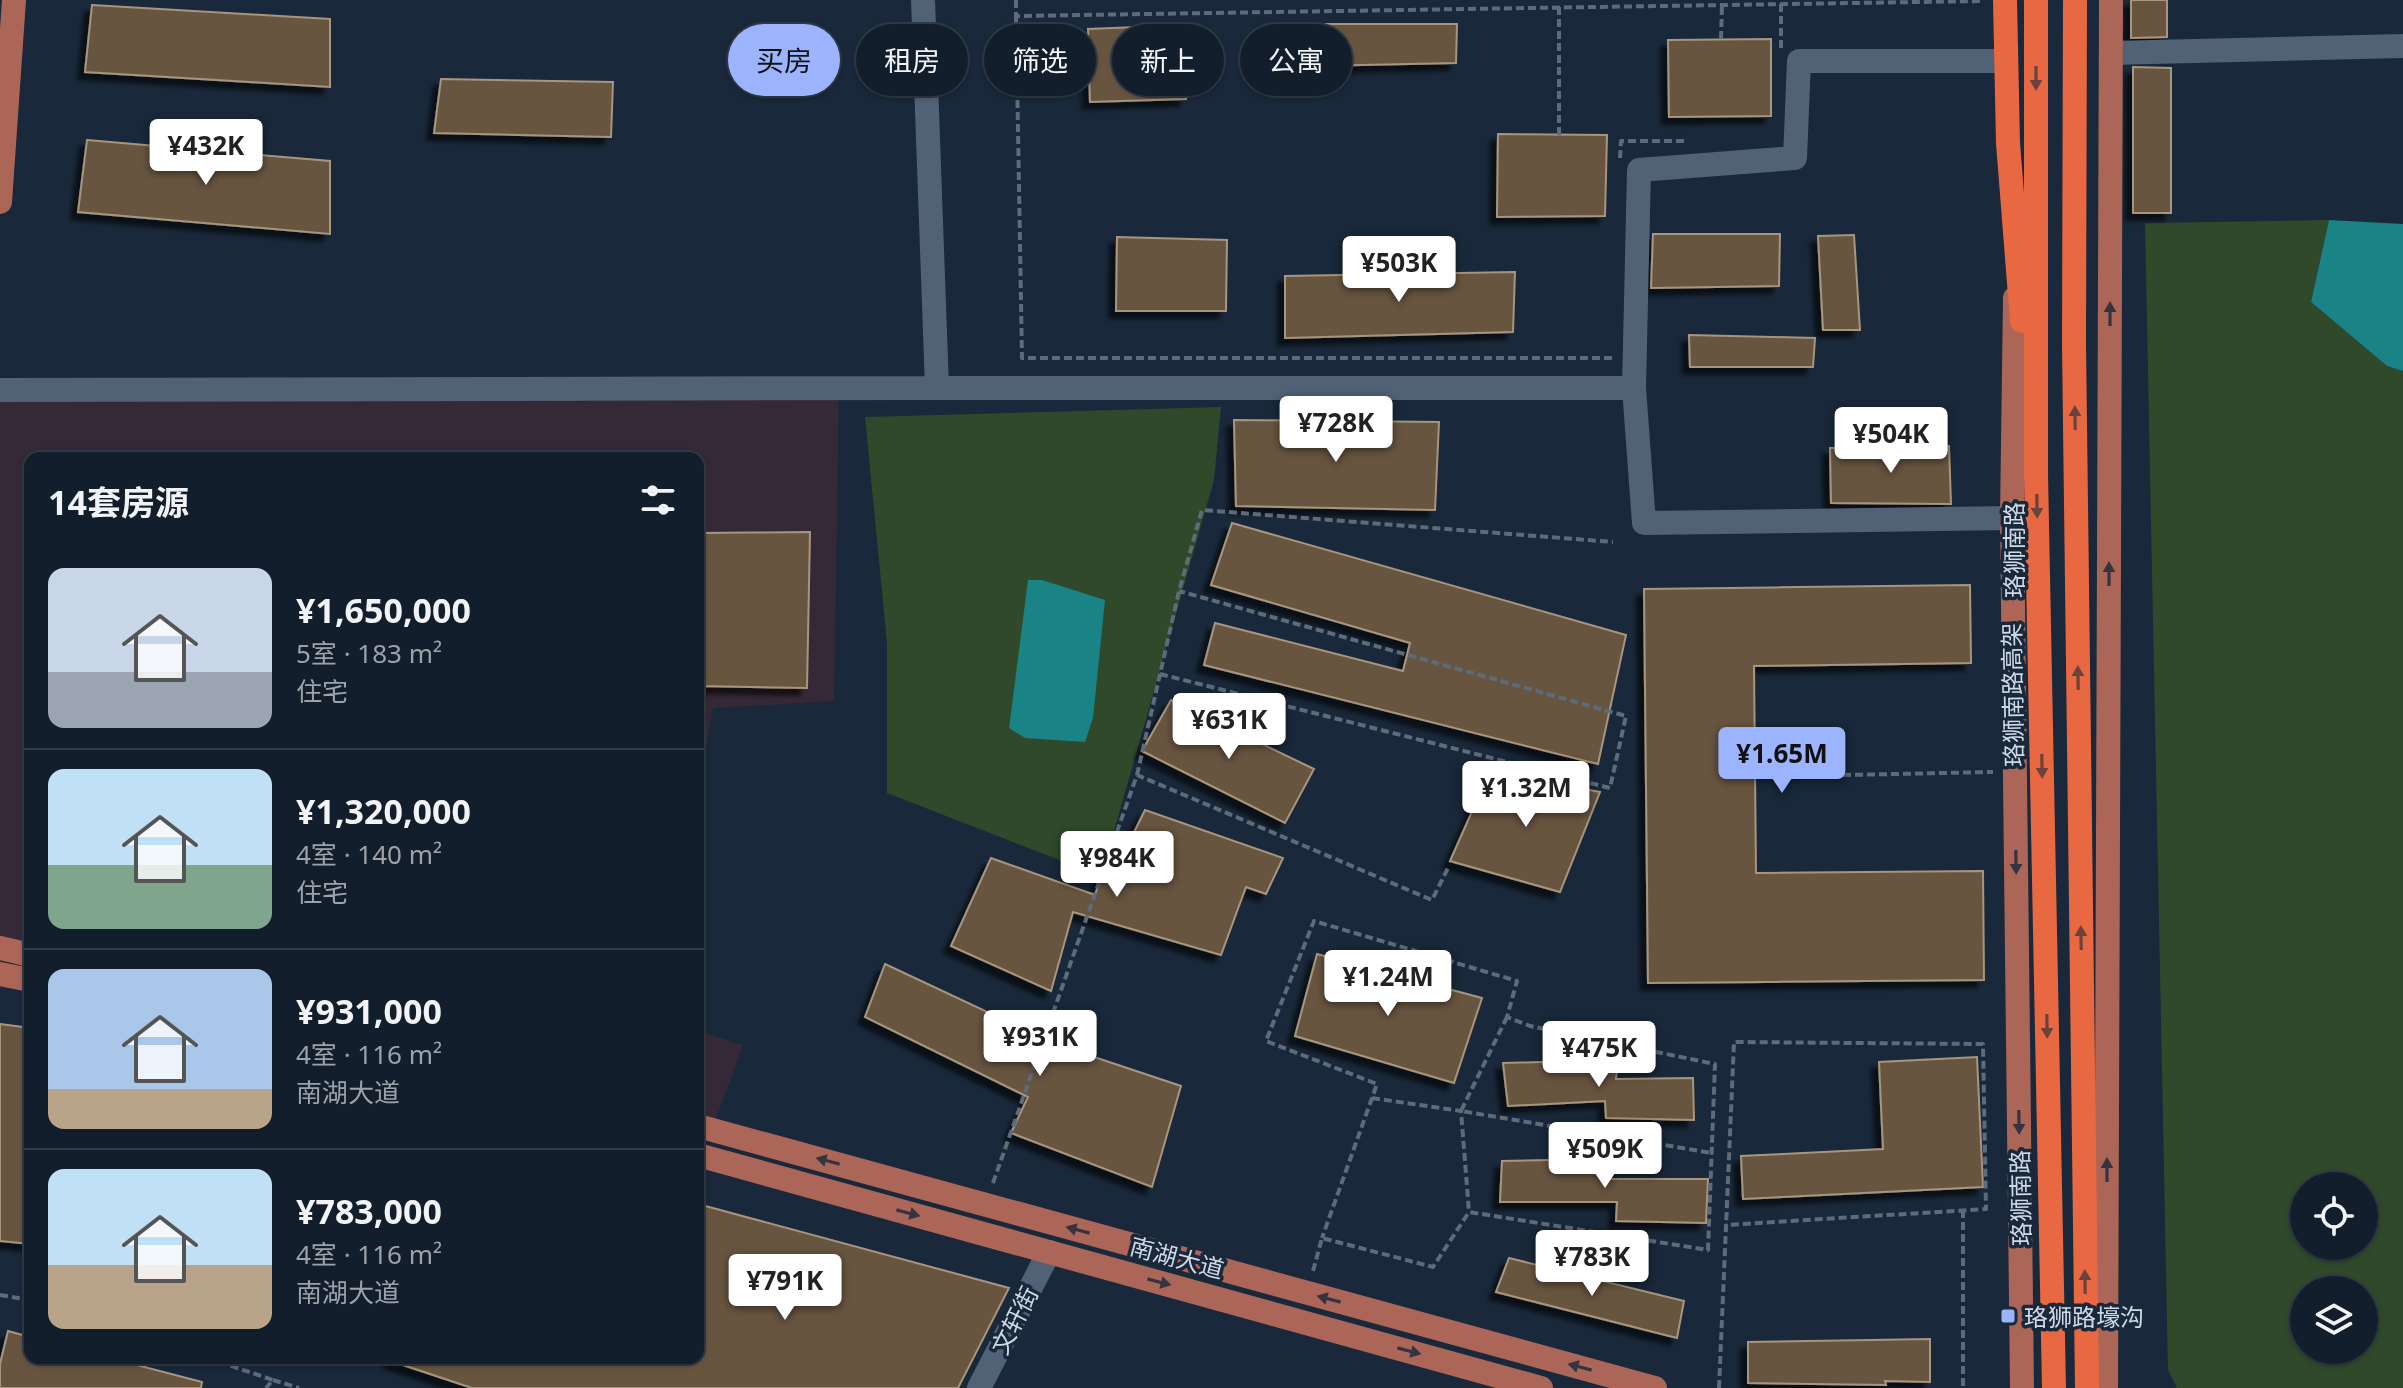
<!DOCTYPE html>
<html lang="zh">
<meta charset="utf-8">
<style>
:root{--surface:#131e2c;--page:#202b38;--text:#f1f3f6;--muted:#9da2a9;--line:#323c48;--accent:#9bb4fd}
body{margin:0;font-family:"Noto Sans","Noto Sans SC",sans-serif;background:var(--page);color:var(--text);height:100vh;display:flex;flex-direction:column;font-size:30px;white-space:nowrap}
*{box-sizing:border-box;margin:0}
p{font-size:26px;color:var(--muted)}
.icon{flex:none;width:44px;height:44px;fill:none;stroke:currentColor;stroke-width:2;stroke-linecap:round;stroke-linejoin:round}
.map{position:relative;flex:1;overflow:hidden}
.side{position:absolute;left:24px;top:452px;width:680px;height:912px;display:flex;flex-direction:column;background:var(--surface);border-radius:16px;box-shadow:0 2px 6px #0004,0 0 0 2px var(--line)}
.side>*{flex:none}
.guide{position:absolute;left:728px;top:24px;width:760px;height:72px;display:flex;gap:16px}
.controls{position:absolute;left:2290px;top:1172px;display:grid;gap:16px}
.controls a{display:grid;place-items:center;width:88px;height:88px;border-radius:50%;background:var(--surface);box-shadow:0 2px 6px #0004,0 0 0 2px var(--line);font-size:40px}
.price{position:absolute;translate:-50% -68px;padding:0 18px;border-radius:8px;background:#fff;color:#222;font-size:26px;line-height:52px;filter:drop-shadow(0 2px 4px #0008)}
.price::after{content:'';position:absolute;left:50%;top:48px;width:24px;height:18px;margin-left:-12px;background:inherit;clip-path:polygon(0 0,100% 0,50% 100%)}
.price.active{background:var(--accent);color:#111}
ul{padding:0;list-style:none}
li{display:flex;align-items:center;gap:24px;height:200px;padding:0 24px}
li+li{border-top:2px solid var(--line)}
li span{display:grid;place-items:center;flex:none;width:224px;height:160px;border-radius:16px;color:#555}
li>.icon{margin-inline-start:auto}
span .icon{width:96px;height:96px;fill:#fffc;stroke-width:1}
li b{font-size:34px}
h2{display:flex;justify-content:space-between;align-items:center;height:96px;padding:0 24px;font-size:34px}
.tag{padding:0 28px;border-radius:36px;background:var(--surface);box-shadow:0 2px 6px #0004,0 0 0 2px var(--line);font-size:28px;line-height:72px}
.tag.active{background:var(--accent);color:#111}
.map>svg:first-child{display:block}
.commercial{fill:#362937}
.green{fill:#2f492a;fill-rule:evenodd}
.water{fill:#198386}
.building{fill:#67553f;stroke:#a8957d;stroke-width:2;filter:url(#shadow)}
.lines{fill:none;stroke-linecap:round;stroke-linejoin:round}
.path{stroke:#5d6b7a;stroke-width:4;stroke-dasharray:8 4;stroke-linecap:butt}
.minor{stroke:#516277;stroke-width:24}
.major{stroke:#ac6657;stroke-width:24}
.highway{stroke:#e86842;stroke-width:24}
.oneway{fill:#6c423d}
.oneway2{fill:#363440}
.poi-dot{fill:#9bb4fd;stroke:#19283a;stroke-width:3}
.labels{text-anchor:middle;dominant-baseline:central;stroke-width:7;stroke-linejoin:round;paint-order:stroke}
.street-label{font-size:24px;fill:#d0dae6;stroke:#19283a}
.poi-label{font-size:24px;fill:#d0dae6;stroke:#19283a;text-anchor:start}
</style>
<div class="map">
<svg width="2403" height="1388" viewBox="0 0 2403 1388">
<defs>
<filter id="shadow"><feDropShadow dx="-7" dy="7" stdDeviation="2" flood-color="#0009"/></filter>
</defs>
<rect width="100%" height="100%" fill="#19283a"/>
<!-- commercial -->
<path class="commercial" d="M839,388L834,701L713,708L698,791V458H30V958L0,950V390Z
M698,1031L743,1045L712,1130L698,1126Z"/>
<!-- green -->
<path class="green" d="M2329,220L2311,302L2387,366L2403,371V1388H2177L2168,1370L2145,223ZM2304,1186H2364V1246H2304ZM2304,1290H2364V1350H2304Z
M1221,407L1214,480L1105,863L1080,868L887,793V643L865,417Z"/>
<!-- water -->
<path class="water" d="M2329,220L2403,224V371L2387,366L2311,302Z
M1028,580H1042L1105,600L1093,718L1085,742L1025,738L1009,728Z"/>
<!-- building -->
<path class="building" d="M2131,0H2167V37L2131,38Z
M92,5L330,19V87L85,72Z
M1316,24H1457L1456,63L1314,66Z
M1188,25L1186,99L1090,102L1088,29Z
M1771,39V116L1669,117L1668,40Z
M2133,67L2171,68V213H2133Z
M441,79L613,82L611,137L434,133Z
M1498,134L1607,135L1605,216L1497,217Z
M87,140L330,161V234L78,212Z
M1653,234H1780L1779,286L1651,288Z
M1854,235L1860,330H1823L1818,236Z
M1117,237L1227,240L1226,311H1116Z
M1515,272L1513,332L1285,338V276Z
M1689,335L1815,338L1813,367H1690Z
M1234,420L1439,422L1435,510L1236,506Z
M1949,446L1951,504L1831,503L1830,448Z
M1232,523L1626,635L1598,764L1204,665L1215,623L1403,671L1410,643L1211,585Z
M810,532L807,688L698,686V533Z
M1970,585L1971,663L1754,666L1756,873L1983,871L1984,980L1648,983L1644,589Z
M1171,700L1314,769L1285,823L1142,751Z
M1490,771L1600,792L1560,892L1450,861Z
M1145,810L1283,858L1266,894L1246,887L1221,955L1073,912L1051,991L951,946L991,858L1095,895L1105,865L1116,869Z
M1317,954L1482,998L1454,1083L1295,1036Z
M885,964L1030,1032L1028,1035L1181,1086L1152,1187L1011,1133L1028,1097L865,1017Z
M0,1024L30,1028V1244L0,1241Z
M1977,1057L1983,1187L1743,1199L1741,1156L1883,1149L1879,1062Z
M1618,1060L1616,1079L1693,1078L1694,1120L1606,1118L1605,1101L1508,1106L1503,1063Z
M1607,1159L1606,1179H1708L1706,1223L1616,1221L1617,1202H1500L1502,1161Z
M698,1204L1009,1288L958,1388H472L391,1361L392,1358H698Z
M1509,1258L1684,1301L1677,1338L1496,1292Z
M8,1331L30,1337V1358H110L202,1382L201,1388H0V1364Z
M1930,1339V1382L1885,1381L1886,1385L1748,1383V1342Z"/>
<g class="lines">
<!-- path -->
<path class="path" d="M1016,0V16L1982,1
M1559,7V135
M1016,16L1022,358H1614
M1721,39L1722,5
M1781,48V4
M1620,158L1621,141H1687
M1160,674L1610,788L1626,716L1179,591
M1137,775L1179,591L1202,510L1613,542
M1795,776L1993,772
M1507,1017L1461,1111L1712,1153
M1372,1098L1461,1111L1469,1212
M993,1183L1137,775L1432,900L1449,866
M1963,1210V1388
M1313,1271L1322,1238L1433,1267L1469,1212L1708,1250L1715,1064L1530,1026L1507,1017L1517,981L1314,921L1266,1041L1377,1084L1322,1238
M0,1295L30,1300
M208,1358L273,1380L266,1388
M273,1380L299,1388
M1719,1388L1734,1042L1983,1044L1986,1209L1726,1225"/>
<!-- minor -->
<path class="minor" d="M2111,53L2403,46
M2006,61H1799L1795,158L1639,170L1634,388L1644,523L2012,518
M937,388H1634
M0,390L937,388L923,0
M979,1388L1049,1252"/>
<!-- major -->
<path class="major" d="M0,202L14,0
M2015,298L2012,518L2022,1388
M0,948L30,955
M0,974L30,980
M698,1126L1655,1388
M698,1155L1541,1388
M2106,1388L2111,0"/>
<!-- highway -->
<path class="highway" d="M2005,0L2008,143L2022,321
M2036,0V474L2054,1388
M2075,0L2074,343L2087,1388"/>
</g>
<!-- one-way arrows -->
<defs><path id="oneway-solid" d="M-6-.8H1V-3.2L6.5 0L1 3.2V.8H-6Z" transform="scale(2)"/></defs>
<g class="oneway">
<use href="#oneway-solid" transform="translate(2036 78) rotate(90)"/>
<use href="#oneway-solid" transform="translate(2075 418) rotate(-91)"/>
<use href="#oneway-solid" transform="translate(2037 506) rotate(89)"/>
<use href="#oneway-solid" transform="translate(2078 678) rotate(-91)"/>
<use href="#oneway-solid" transform="translate(2042 766) rotate(89)"/>
<use href="#oneway-solid" transform="translate(2081 938) rotate(-91)"/>
<use href="#oneway-solid" transform="translate(2047 1026) rotate(89)"/>
<use href="#oneway-solid" transform="translate(2085 1282) rotate(-91)"/>
</g>
<g class="oneway2">
<use href="#oneway-solid" transform="translate(2110 314) rotate(-90)"/>
<use href="#oneway-solid" transform="translate(2109 574) rotate(-90)"/>
<use href="#oneway-solid" transform="translate(2016 862) rotate(89)"/>
<use href="#oneway-solid" transform="translate(2019 1122) rotate(89)"/>
<use href="#oneway-solid" transform="translate(828 1161) rotate(-165)"/>
<use href="#oneway-solid" transform="translate(2107 1170) rotate(-90)"/>
<use href="#oneway-solid" transform="translate(908 1213) rotate(15)"/>
<use href="#oneway-solid" transform="translate(1078 1230) rotate(-165)"/>
<use href="#oneway-solid" transform="translate(1159 1282) rotate(15)"/>
<use href="#oneway-solid" transform="translate(1329 1299) rotate(-165)"/>
<use href="#oneway-solid" transform="translate(1409 1351) rotate(15)"/>
<use href="#oneway-solid" transform="translate(1580 1367) rotate(-165)"/>
</g>
<!-- markers -->
<rect class="poi-dot" x="2000" y="1308" width="16" height="16" rx="4"/>
<g class="labels">
<!-- street labels -->
<g class="street-label">
<text transform="translate(2013 550) rotate(-90)">珞狮南路</text>
<text transform="translate(2012 695) rotate(-91)">珞狮南路高架</text>
<text transform="translate(2020 1198) rotate(-91)">珞狮南路</text>
<text transform="translate(1177 1257) rotate(15)">南湖大道</text>
<text transform="translate(1014 1320) rotate(-63)">文轩街</text>
</g>
<!-- poi labels -->
<g class="poi-label">
<text x="2024" y="1316">珞狮路壕沟</text>
</g>
</g>
</svg>
<div class="controls">
<a><svg class="icon" aria-label="locate" viewBox="0 0 24 24"><circle cx="12" cy="12" r="6"/><path d="M12 2v4M12 18v4M2 12h4M18 12h4"/></svg></a>
<a><svg class="icon" aria-label="layers" viewBox="0 0 24 24"><path d="M12 4l9 5-9 5-9-5zM3 14l9 5 9-5"/></svg></a>
</div>
<b class="price" style="left:206px;top:187px">¥432K</b>
<b class="price" style="left:1399px;top:304px">¥503K</b>
<b class="price" style="left:1336px;top:464px">¥728K</b>
<b class="price" style="left:1891px;top:475px">¥504K</b>
<b class="price" style="left:1229px;top:761px">¥631K</b>
<b class="price active" style="left:1782px;top:795px">¥1.65M</b>
<b class="price" style="left:1526px;top:829px">¥1.32M</b>
<b class="price" style="left:1117px;top:899px">¥984K</b>
<b class="price" style="left:1388px;top:1018px">¥1.24M</b>
<b class="price" style="left:1040px;top:1078px">¥931K</b>
<b class="price" style="left:1599px;top:1089px">¥475K</b>
<b class="price" style="left:1605px;top:1190px">¥509K</b>
<b class="price" style="left:1592px;top:1298px">¥783K</b>
<b class="price" style="left:785px;top:1322px">¥791K</b>
<div class="guide">
<a class="tag active">买房</a>
<a class="tag">租房</a>
<a class="tag">筛选</a>
<a class="tag">新上</a>
<a class="tag">公寓</a>
</div>
<section class="side">
<h2>14套房源<svg class="icon" aria-label="filters" viewBox="0 0 24 24"><path d="M4 7h16M4 17h16"/><circle cx="9" cy="7" r="2"/><circle cx="15" cy="17" r="2"/></svg></h2>
<ul>
<li><span style="background:linear-gradient(#c9d6e8 65%,#9aa5b1 0)"><svg class="icon" aria-label="home" viewBox="0 0 24 24"><path d="M3 11l9-7 9 7M6 9v11h12V9"/></svg></span><div><b>¥1,650,000</b><p>5室 · 183 m²</p><p>住宅</p></div></li>
<li><span style="background:linear-gradient(#bfe0f5 60%,#7fa58c 0)"><svg class="icon" aria-label="home" viewBox="0 0 24 24"><path d="M3 11l9-7 9 7M6 9v11h12V9"/></svg></span><div><b>¥1,320,000</b><p>4室 · 140 m²</p><p>住宅</p></div></li>
<li><span style="background:linear-gradient(#a9c7e8 75%,#b9a48a 0)"><svg class="icon" aria-label="home" viewBox="0 0 24 24"><path d="M3 11l9-7 9 7M6 9v11h12V9"/></svg></span><div><b>¥931,000</b><p>4室 · 116 m²</p><p>南湖大道</p></div></li>
<li><span style="background:linear-gradient(#bfe0f5 60%,#b9a48a 0)"><svg class="icon" aria-label="home" viewBox="0 0 24 24"><path d="M3 11l9-7 9 7M6 9v11h12V9"/></svg></span><div><b>¥783,000</b><p>4室 · 116 m²</p><p>南湖大道</p></div></li>
</ul>
</section>
</div>
